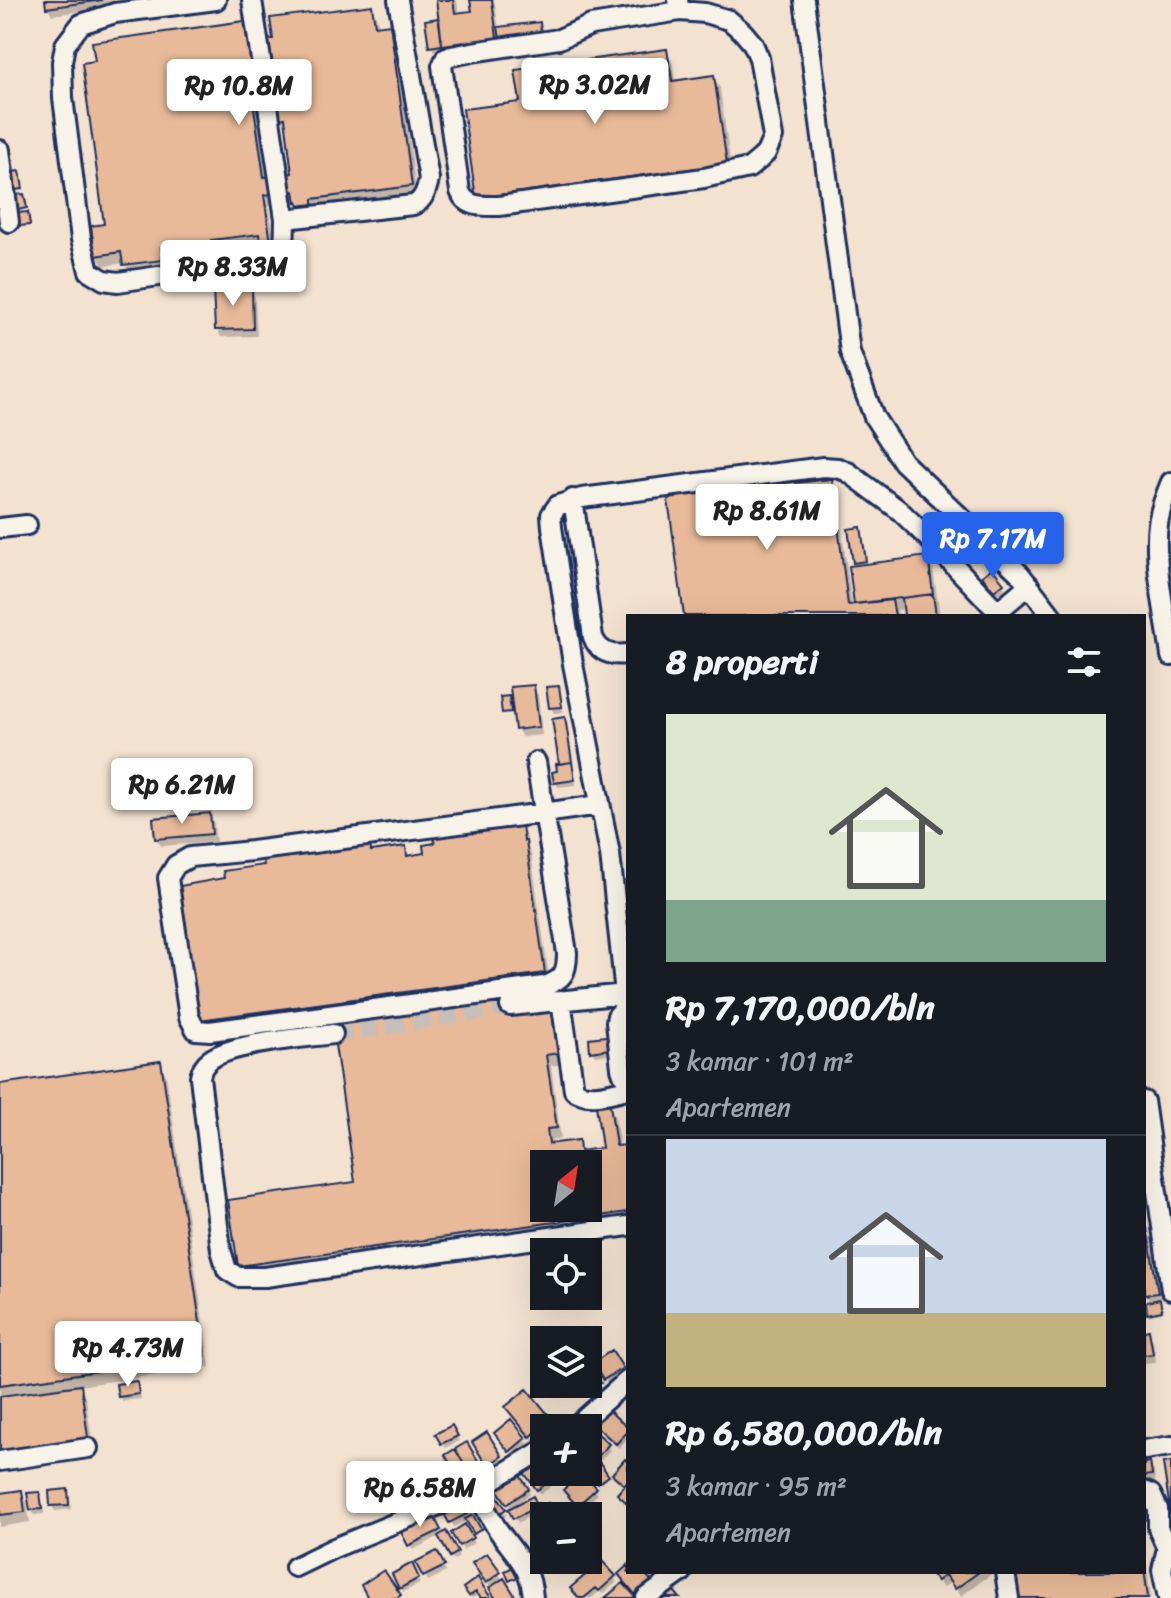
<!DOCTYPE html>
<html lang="id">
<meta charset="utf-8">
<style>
:root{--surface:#171b24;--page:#242831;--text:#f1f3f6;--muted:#9ea1a6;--line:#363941;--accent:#2563eb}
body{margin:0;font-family:Sriracha,sans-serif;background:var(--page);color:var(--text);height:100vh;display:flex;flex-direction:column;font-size:30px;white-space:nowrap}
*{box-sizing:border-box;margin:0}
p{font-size:26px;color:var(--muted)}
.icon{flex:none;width:44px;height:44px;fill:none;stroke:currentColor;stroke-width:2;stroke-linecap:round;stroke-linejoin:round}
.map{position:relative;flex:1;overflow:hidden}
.drawer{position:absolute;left:626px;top:614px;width:520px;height:960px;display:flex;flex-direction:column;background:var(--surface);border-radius:0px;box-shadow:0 8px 32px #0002}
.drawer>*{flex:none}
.needle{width:52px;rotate:30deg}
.tools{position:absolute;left:530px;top:1150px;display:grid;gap:16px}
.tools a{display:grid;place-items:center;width:72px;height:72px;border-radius:0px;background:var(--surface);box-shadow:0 8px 32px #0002;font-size:40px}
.price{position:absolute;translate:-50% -68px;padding:0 18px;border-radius:8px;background:#fff;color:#222;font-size:26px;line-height:52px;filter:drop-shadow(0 2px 4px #0008)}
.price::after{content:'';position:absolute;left:50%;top:48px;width:24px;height:18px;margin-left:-12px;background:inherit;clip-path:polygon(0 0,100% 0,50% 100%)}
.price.active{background:var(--accent);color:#fff}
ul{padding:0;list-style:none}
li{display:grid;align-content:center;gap:16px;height:424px;padding:0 40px}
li+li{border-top:2px solid var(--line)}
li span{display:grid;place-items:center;height:248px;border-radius:0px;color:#555}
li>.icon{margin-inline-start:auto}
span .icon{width:144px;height:144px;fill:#fffc;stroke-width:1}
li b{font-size:34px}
h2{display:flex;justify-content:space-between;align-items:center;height:96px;padding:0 40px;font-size:34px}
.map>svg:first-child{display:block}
.shadow{fill:#0003;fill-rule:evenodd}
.building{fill:#e9ba99;stroke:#1b2f5e;stroke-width:2;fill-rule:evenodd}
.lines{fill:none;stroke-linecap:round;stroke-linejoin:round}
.minor-tunnel{stroke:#c8beb9;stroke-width:18;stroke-dasharray:18 9;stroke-linecap:butt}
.minor-casing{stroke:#1b2f5e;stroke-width:24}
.minor{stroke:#f7f3e8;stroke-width:18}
</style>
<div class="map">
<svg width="1171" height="1598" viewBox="0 0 1171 1598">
<rect width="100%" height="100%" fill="#f3e2d0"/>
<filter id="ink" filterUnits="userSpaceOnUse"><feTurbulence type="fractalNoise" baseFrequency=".0125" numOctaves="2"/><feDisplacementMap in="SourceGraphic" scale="16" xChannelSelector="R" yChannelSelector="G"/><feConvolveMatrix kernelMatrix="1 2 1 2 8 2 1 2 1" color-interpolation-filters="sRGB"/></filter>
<g filter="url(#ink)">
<!-- shadow -->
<path class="shadow" d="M47,0H139V3L52,15L48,7Z
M438,0H457L459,14L474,12L472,0H494L499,29L539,24L542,29L543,39L502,49L434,51L431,46L441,20Z
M371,7L377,18L379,27L388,26L395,37L417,197L304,212L298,202L269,205L276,254L269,255L263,245L216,251L217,263L179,268L173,257L166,258L168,270L131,275L125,263L103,266L97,255L107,226L244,24L251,35L252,44L275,41ZM274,69L276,81L283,93L285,104L282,118L288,129L294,175L267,179L254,83L262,82L260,71Z
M666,51L672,62L675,83L713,77L720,88L732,175L484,209L478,198L522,103Z
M250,289L255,297L257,336L221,337L217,329Z
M794,476L799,485L831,481L837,492L852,607L857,606L852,568L858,567L855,562L860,530L863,534L867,566L927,558L933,569L940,616H907L906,609L897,610L898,616H686L734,484L739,492Z
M987,581L1002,584L1005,589L998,594Z
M533,687L538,695L542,735L522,737L517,729Z
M558,688L561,693L563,712L554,713L551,708Z
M564,719L567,724L576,785L558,787L556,782L561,766Z
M209,815L214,823L216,842L161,846L156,838Z
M521,827L527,838L528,849L531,854L550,984L208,1031L201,1020L226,880L369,848L372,853L404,848L410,857Z
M516,1012L515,1018L551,1013L557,1024L563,1064L551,1066L561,1139L552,1140L553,1145L577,1142L584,1153L605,1150L609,1106L615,1117L620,1148L628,1147V1224L246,1276L240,1265L357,1184L334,1025ZM544,1164H588V1208H544Z
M613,1037L617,1053L595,1056L592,1051Z
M160,1064L166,1075L210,1367L79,1386L86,1399L94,1456L0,1468V1086Z
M1144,1230H1146L1151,1238L1161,1301L1162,1313L1150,1315L1151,1303L1146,1295L1144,1281Z
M1148,1332L1153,1340L1156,1362L1144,1363V1333Z
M611,1353L624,1373L608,1384L595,1363Z
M136,1383L139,1388L141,1399L122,1401L120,1396Z
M526,1392L555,1428H544V1438L536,1444L508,1408Z
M595,1423L628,1430V1438L619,1448L597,1428Z
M451,1428L459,1441L445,1448L438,1434Z
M588,1433L607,1445L610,1450L600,1461L588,1450Z
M486,1435L503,1462L492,1469L475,1442Z
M499,1438L525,1439L528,1444L513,1455Z
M467,1445L485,1476L466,1487L448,1456Z
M588,1462L593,1470L599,1466L608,1478L601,1484L591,1469L588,1471Z
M1149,1464L1154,1472L1155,1483L1144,1485V1465Z
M516,1472L530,1494L518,1503L520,1505L532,1498L540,1512L548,1506L556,1516H544V1536L529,1516L518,1523L511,1510L512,1509L497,1485Z
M569,1472H587L583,1475L598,1494L581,1509L568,1495L576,1481Z
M529,1478L549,1481L552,1486L541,1494Z
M67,1491L70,1496L71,1509L55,1511L52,1506Z
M21,1492L27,1503L30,1522L0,1527V1495Z
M39,1494L42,1499L44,1514L34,1515L31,1510Z
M493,1494L507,1515L501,1519L487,1497Z
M462,1499L480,1532L476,1534L468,1520L454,1527L444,1508Z
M431,1514L442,1536L445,1534L459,1557L454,1560L440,1536L413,1550L401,1528Z
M464,1527L474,1543L463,1550L453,1533Z
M1144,1544L1151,1598H1021L1018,1572H1144Z
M436,1553L446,1572L428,1581L418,1563Z
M486,1556L499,1574L514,1598H498L474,1564Z
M601,1563L617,1582L603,1594L600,1591L592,1598H580Z
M411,1566L420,1584L403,1592L394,1575Z
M932,1572H992L993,1573L961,1596L951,1582L943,1588Z
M478,1580L489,1598H482L481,1595L472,1598L466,1588Z"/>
<!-- building -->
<path class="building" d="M45,0H102L46,8Z
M436,0H453L455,13L472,11L470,0H492L497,38L442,45Z
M372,5L375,26L390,24L412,186L313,199V204L299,206L298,201L296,202L294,191L264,195L271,243L261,245L259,234L211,240L212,252L171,258L169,246L161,247L163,260L123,265L121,252L95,256L91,226L104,224L82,63L95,61L92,42L245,21L248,43L273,39L270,18ZM271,58L274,82L279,81L282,102L278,103L280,119L285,118L292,173L264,177L249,73L257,71L255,60Z
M439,18L442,45L429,47L425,20Z
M540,22L541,34L500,39L498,27Z
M667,49L672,81L714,75L727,164L476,198L463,109L520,102L515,70Z
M20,171L23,189L14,190L11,172Z
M24,194L27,208L17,210L14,195Z
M28,212L30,225L19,226L17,213Z
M252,287L253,329L215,330L213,288Z
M795,474L796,483L832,479L848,605L892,600L895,616L904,615L902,598L933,594L936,616H684L668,499L676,498L675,489L735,482L736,491L747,489L746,480Z
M861,527L866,561L853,563L848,529Z
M928,556L933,594L854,604L849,566Z
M992,568L1004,583L994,591L982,576Z
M534,685L539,727L515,730L510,687Z
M559,686L562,707L549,708L546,687Z
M509,696L511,712L502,713L500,697Z
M565,717L572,762L559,764L552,719Z
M572,762L575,780L554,783L552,772L557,771L556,764Z
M210,813L212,834L155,839L153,818Z
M522,825L524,841H526L545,973L199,1020L180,886L224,878L223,871L264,865L263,860L370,845L371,851L406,846L407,856L424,853L423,845L435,843L434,837Z
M511,999L510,1006L513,1016L552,1011L558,1053L546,1055L557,1128L547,1129L549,1144L579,1140L580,1151L602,1148L596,1105L610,1104L616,1146L628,1145V1212L238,1266L228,1200L355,1182L332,1024ZM544,1164H588V1208H544Z
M614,1035L616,1048L590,1052L589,1038Z
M161,1061L205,1356L0,1385V1084Z
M1144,1228H1147L1158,1293L1144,1295Z
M1160,1299L1162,1311L1147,1314L1146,1302Z
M1149,1330L1153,1354L1144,1355V1331Z
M612,1350L623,1368L603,1380L593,1363Z
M588,1364H589L601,1383L595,1386L588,1374Z
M137,1381L139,1394L118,1397L116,1384Z
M81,1385L89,1445L0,1456V1396Z
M527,1389L552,1419L530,1437L505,1407Z
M606,1408L628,1428V1431L616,1444L592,1423Z
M511,1419L526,1438L509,1452L494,1433Z
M452,1425L458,1436L441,1444L435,1434Z
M591,1427L609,1444L597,1457L588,1449V1430Z
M487,1432L502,1456L487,1466L472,1442Z
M467,1442L484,1471L472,1478L455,1449Z
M455,1449L472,1478L462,1484L445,1455Z
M625,1459L628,1462V1480L624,1485L612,1474Z
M1150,1462L1152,1475L1144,1476V1463Z
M1171,1462V1516L1163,1463Z
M537,1463L551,1480L537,1490L524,1473Z
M600,1463L609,1476L598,1483L589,1471Z
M516,1470L529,1489L507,1504L494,1485Z
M582,1472L597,1488L577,1506L563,1490Z
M628,1481V1504L617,1494Z
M68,1489L69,1505L50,1506L49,1491Z
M22,1490L25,1512L0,1515V1493Z
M494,1491L506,1509L497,1515L485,1497Z
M40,1492L42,1509L30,1510L27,1493Z
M533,1496L538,1506L513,1519L508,1509Z
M463,1497L471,1512L449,1523L441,1508Z
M548,1503L558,1515L544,1516V1526L538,1531L528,1519Z
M431,1511L441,1530L408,1546L399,1528Z
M473,1515L481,1529L474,1534L465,1519Z
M465,1524L473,1538L459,1546L451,1533Z
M446,1531L458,1552L450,1557L438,1536Z
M437,1551L445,1566L423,1577L415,1562Z
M487,1553L501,1572L486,1583L472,1563Z
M602,1561L616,1576L599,1591L596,1588L584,1598H579L570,1588Z
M412,1563L419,1578L399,1589L392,1574Z
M628,1565V1572H644L657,1588L638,1598L618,1574Z
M515,1566L520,1576L509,1581L505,1571Z
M1144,1569L1148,1598H1019L1016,1572H1144Z
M384,1570L401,1595L397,1598H368L361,1585Z
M650,1572H674L660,1584Z
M930,1572H979L955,1589L945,1575L937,1581Z
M478,1577L483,1586L491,1598H481L476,1592L469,1596L463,1588Z
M504,1578L515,1596L512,1598H495L489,1588Z
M623,1583L635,1596L633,1598H605Z
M669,1585L680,1598H653Z"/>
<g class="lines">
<!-- minor-tunnel -->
<path class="minor-tunnel" d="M333,1034L510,1006"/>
<defs>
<path id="minor" d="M216,0L115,13L81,24L65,45L62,62L63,98L81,239L89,271L104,280L118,282L268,260C288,246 284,241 285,219L413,205C424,201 427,189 429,179L398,0
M252,0L285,219
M678,0L680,11L705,13L729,20L743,32L753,44L759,58L773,137L766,153L760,159L749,168L704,178L499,206C483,206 466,208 460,191L442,66L446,57L472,52L559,39L591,25L680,11
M804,0L850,352L874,417L903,462L1020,574L1052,616
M0,150L9,222
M1171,482C1165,496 1160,510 1158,524C1153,561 1166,618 1171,656
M573,499L593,637C599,653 612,656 628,654
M0,528L27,525
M998,611L1029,585
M536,762L567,953C567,973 563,980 544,986L210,1031L196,1030L189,1017L168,878L176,865L190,857L252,851L544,813L599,805
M625,994L610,854L573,664L552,527L551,515L558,505L582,498L823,467L838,468L848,472L899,510L931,541L1002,616
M561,1000L574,1090C589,1101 612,1092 628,1089
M510,1006L625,994L626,1006L617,1016L616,1022L621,1068L623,1074L628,1079
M333,1034C306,1038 219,1043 205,1065C202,1068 201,1073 200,1077L221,1250L227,1270L238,1277H265L628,1226
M1144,1101L1171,1290
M574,1428L628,1380
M1144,1450L1171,1446
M0,1461L88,1448
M476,1490C483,1504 490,1518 498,1530C515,1555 531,1566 533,1598
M1144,1491L1151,1494L1158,1509V1528L1167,1548L1162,1570L1168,1598
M295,1567L334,1548L476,1490L544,1449
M1005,1572L1009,1598
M646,1598L682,1572"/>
</defs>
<!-- minor casing -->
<use href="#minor" class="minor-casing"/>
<!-- minor -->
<use href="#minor" class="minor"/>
</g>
</g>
</svg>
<div class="tools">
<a><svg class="needle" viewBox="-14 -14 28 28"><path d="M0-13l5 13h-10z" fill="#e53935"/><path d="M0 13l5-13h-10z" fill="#9ea1a6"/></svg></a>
<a><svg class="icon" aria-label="locate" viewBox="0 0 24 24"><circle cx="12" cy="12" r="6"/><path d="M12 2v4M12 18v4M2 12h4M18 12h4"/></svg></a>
<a><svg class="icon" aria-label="layers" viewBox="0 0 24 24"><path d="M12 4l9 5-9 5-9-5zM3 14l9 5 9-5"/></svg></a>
<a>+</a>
<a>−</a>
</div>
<b class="price" style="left:595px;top:126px">Rp 3.02M</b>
<b class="price" style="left:239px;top:127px">Rp 10.8M</b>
<b class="price" style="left:233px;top:308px">Rp 8.33M</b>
<b class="price" style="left:767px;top:552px">Rp 8.61M</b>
<b class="price active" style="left:993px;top:580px">Rp 7.17M</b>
<b class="price" style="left:182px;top:826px">Rp 6.21M</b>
<b class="price" style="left:128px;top:1389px">Rp 4.73M</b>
<b class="price" style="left:420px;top:1529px">Rp 6.58M</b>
<section class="drawer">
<h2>8 properti<svg class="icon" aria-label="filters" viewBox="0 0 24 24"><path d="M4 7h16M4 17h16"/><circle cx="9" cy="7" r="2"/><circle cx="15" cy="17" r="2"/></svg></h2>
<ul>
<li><span style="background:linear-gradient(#dfe7d0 75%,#7fa58c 0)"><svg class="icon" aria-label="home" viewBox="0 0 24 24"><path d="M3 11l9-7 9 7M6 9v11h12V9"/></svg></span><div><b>Rp 7,170,000/bln</b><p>3 kamar · 101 m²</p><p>Apartemen</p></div></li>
<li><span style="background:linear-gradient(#c9d6e8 70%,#c2b280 0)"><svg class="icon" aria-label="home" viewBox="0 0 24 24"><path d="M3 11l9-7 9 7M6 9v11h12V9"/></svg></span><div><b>Rp 6,580,000/bln</b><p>3 kamar · 95 m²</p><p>Apartemen</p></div></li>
</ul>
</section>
</div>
